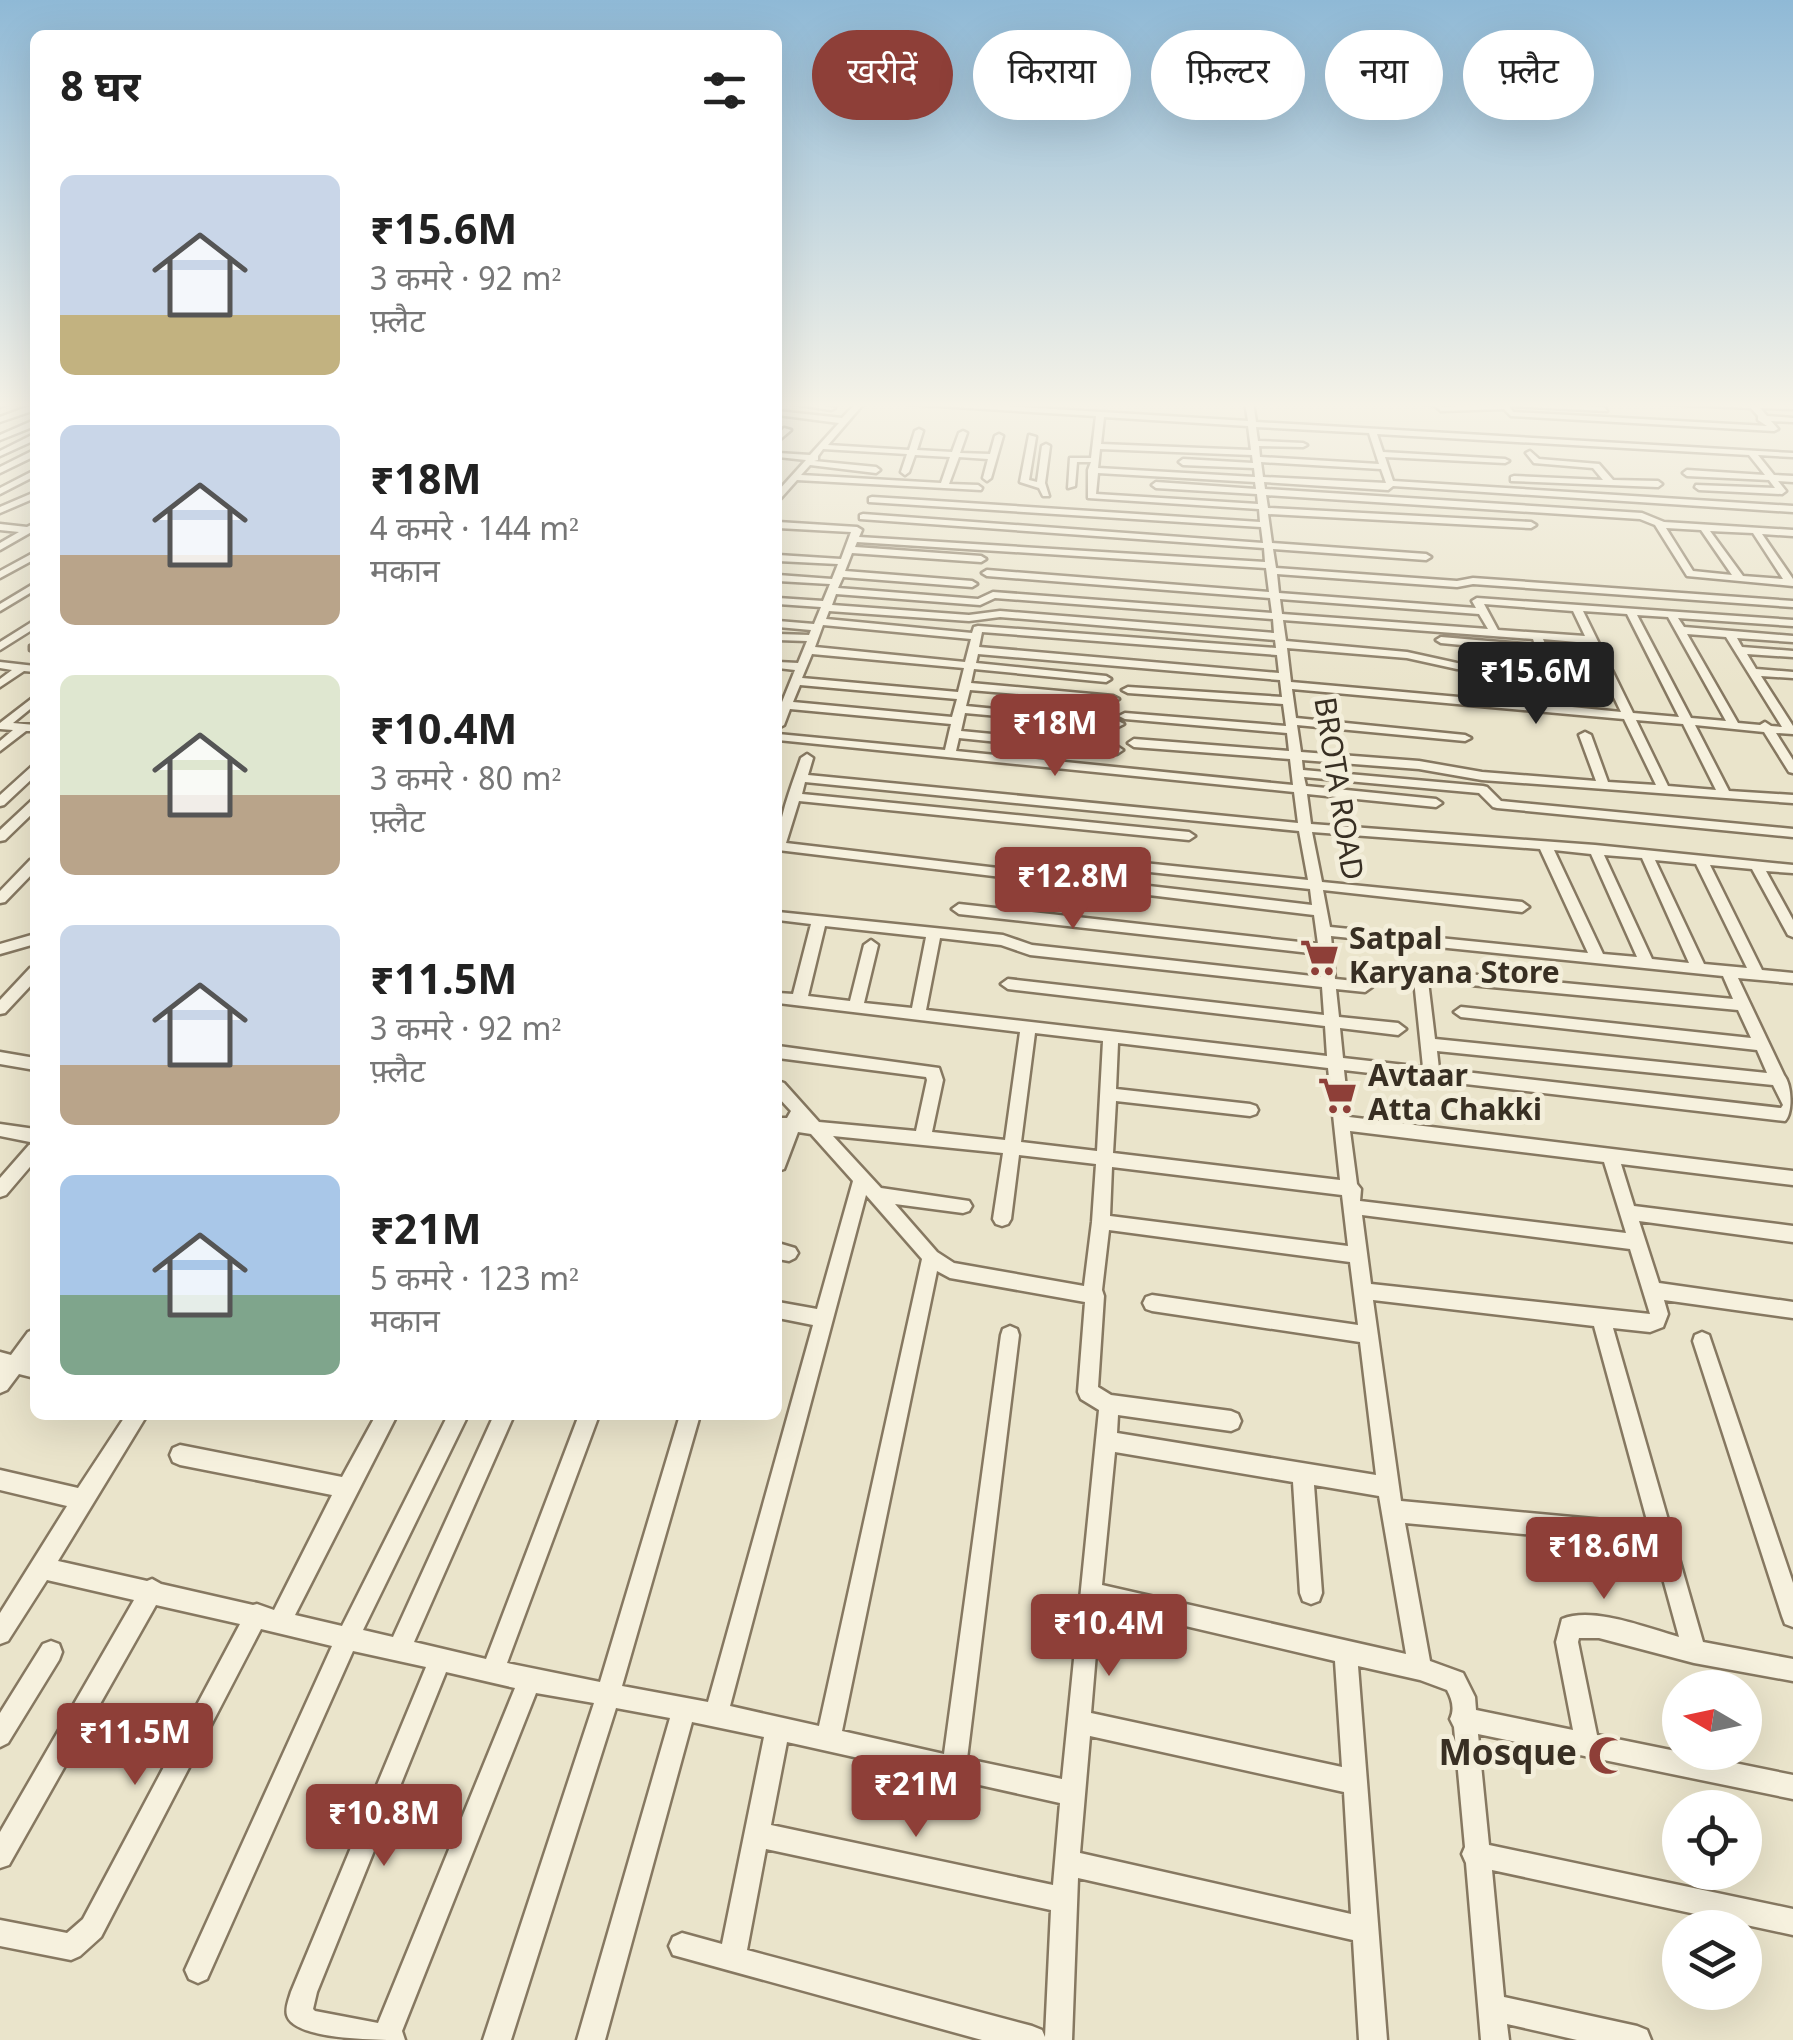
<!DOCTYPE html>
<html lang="hi">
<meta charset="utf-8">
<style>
:root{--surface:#fff;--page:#f2f2f2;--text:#222;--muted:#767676;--accent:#8e3f38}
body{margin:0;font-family:Georgia,"Noto Sans Devanagari",serif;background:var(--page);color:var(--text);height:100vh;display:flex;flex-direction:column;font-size:38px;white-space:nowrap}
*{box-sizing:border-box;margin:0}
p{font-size:32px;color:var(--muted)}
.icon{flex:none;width:55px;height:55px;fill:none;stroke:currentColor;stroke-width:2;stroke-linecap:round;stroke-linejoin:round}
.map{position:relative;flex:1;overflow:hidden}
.sheet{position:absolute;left:30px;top:30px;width:752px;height:1390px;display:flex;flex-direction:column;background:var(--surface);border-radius:15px;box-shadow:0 10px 40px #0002}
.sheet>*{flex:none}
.guide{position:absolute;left:812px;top:30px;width:830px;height:90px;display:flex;gap:20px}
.needle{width:65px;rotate:279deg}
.tools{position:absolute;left:1662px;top:1670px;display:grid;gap:20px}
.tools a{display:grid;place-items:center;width:100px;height:100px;border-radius:50%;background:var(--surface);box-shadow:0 10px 40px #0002;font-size:50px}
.price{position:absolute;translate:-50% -85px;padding:0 22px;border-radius:10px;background:var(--accent);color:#fff;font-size:32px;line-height:65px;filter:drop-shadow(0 2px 5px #0008)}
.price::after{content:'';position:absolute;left:50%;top:60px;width:30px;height:22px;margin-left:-15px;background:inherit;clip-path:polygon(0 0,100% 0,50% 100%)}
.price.current{background:#222;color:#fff}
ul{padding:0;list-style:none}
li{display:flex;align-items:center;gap:30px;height:250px;padding:0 30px}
li span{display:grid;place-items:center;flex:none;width:280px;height:200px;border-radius:15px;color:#555}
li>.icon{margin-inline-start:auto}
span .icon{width:120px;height:120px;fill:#fffc;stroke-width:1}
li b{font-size:42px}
h2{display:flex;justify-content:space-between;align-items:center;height:120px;padding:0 30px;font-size:42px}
.chip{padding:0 35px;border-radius:45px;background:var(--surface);box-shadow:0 10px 40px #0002;font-size:35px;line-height:90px}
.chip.current{background:var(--accent);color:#fff}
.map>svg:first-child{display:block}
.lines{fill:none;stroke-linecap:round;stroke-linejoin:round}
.street-casing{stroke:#867861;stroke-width:5}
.street{fill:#f6f1de;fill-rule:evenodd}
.labels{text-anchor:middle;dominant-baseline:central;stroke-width:10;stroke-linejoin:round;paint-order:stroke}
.street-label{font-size:30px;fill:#382f23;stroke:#f3eeda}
.poi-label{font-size:30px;font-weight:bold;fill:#382f23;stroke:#f3eeda;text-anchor:start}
.near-poi-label{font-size:35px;font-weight:bold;fill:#382f23;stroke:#f3eeda;text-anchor:end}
</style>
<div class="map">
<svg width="1793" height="2040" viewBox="0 0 1793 2040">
<rect width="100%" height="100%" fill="#eae4cb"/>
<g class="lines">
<defs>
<path id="street" d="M0,402H12L0,407Z
M781,402H802L835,408L831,410Z
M857,402H865L828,445L909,450L915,431L919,429L923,431L917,450L952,452L959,433L963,431L967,433L960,453L990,454L995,436L999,434L1003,436L991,478L987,481L983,478L988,459L959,457L949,484L978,485L982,488L981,490L797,480L781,498H778V491L806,460L778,457V453L810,455L839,423L778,415V411L842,418ZM823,449L907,454L901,472L905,475L909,472L915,455L950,457L941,483L801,475L810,465L876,473L880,470L876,467L814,461L818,460V456Z
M903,402H941L1248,421L1245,402H1253L1256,422L1793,453V457L1758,455L1774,475L1793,476V482L1778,481L1786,491L1782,494L1699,490L1695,487L1696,485L1775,488L1769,480L1687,476L1683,473L1687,470L1765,475L1749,455L1377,434L1383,452L1505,459L1509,461L1505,463L1385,457L1393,481L1793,506V512L1393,486L1388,490L1264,482L1265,489L1642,513L1664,522L1793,530V536L1762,534L1793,579V586L1687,576L1655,525L1640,519L1266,495L1268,508L1531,522L1536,525L1531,528L1268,514L1272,543L1426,554L1431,557L1426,560L1273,549L1276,568L1457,581L1473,578L1793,601V607L1473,584L1457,587L1277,574L1279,593L1476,608L1472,601L1477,598L1793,620V626L1678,618L1684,627L1793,636V642L1737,638L1742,647L1793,651V657L1747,654L1756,669L1793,672V678L1761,676L1793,726V734L1776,733L1793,760V773L1789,772L1764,732L1695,725L1729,791L1793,795V803L1482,780L1419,769L1302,760L1303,770L1483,786L1487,787L1501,801L1793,829V837L1497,808L1493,807L1479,793L1304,777L1306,786L1436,799L1442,803L1436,807L1307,794L1311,824L1595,845L1793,865V873L1766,871L1793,920V937L1788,935L1752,869L1710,865L1762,970L1793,973V983L1738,978L1784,1075C1792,1085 1793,1113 1785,1121L1344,1070L1349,1117L1793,1171V1185L1621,1164L1634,1206L1793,1226V1242L1639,1221L1659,1283L1793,1302V1318L1664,1300L1668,1314L1663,1327L1650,1332L1613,1328L1703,1642L1793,1659V1681L1694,1663L1599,1638H1579L1578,1642L1597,1735L1793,1775V1799L1478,1734L1489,1845L1793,1909V1935L1492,1870L1504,1997L1637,2026L1647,2030L1651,2040H1577L1507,2024L1509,2040H1481L1466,1863L1462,1854L1465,1847L1454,1727L1450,1719C1455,1709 1452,1699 1447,1690L1420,1680L1358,1666L1387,2040H1359L1353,1940L1078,1878L1072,2040H982L673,1955L669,1946L673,1937L682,1933L722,1944L764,1737L692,1722L605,2040H577L670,1718L616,1708L511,2040H483L594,1703L536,1693L402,2031L405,2040C379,2040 293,2040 287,2015C285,2008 289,1999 291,1992L426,1667L353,1651L207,1979L198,1983L189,1979L185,1970L332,1646L261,1629L101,1937L80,1956L71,1960L0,1946V1920L67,1933L83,1919L240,1624L156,1605L9,1865L0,1868V1832L134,1600L47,1580L8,1641L0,1644V1613L67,1506L0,1490V1470L78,1488L126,1415H147L58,1561L147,1581L152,1579L161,1584L253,1605L257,1604L274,1610L332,1495L180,1465L173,1462L170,1455L173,1448L180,1445L342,1477L376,1415H397L295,1615L342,1626L448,1415H468L363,1630L393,1637L494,1415H514L414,1642L486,1659L579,1415H599L507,1663L600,1682L680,1415H700L622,1686L708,1702L813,1325L778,1318V1302L817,1309L853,1181L811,1134L798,1132L784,1169L778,1171V1143L782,1131L778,1130V1118H787L791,1111L778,1097V1081L784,1083L819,1122L916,1131L927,1080L926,1077L778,1058V1046L939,1068L943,1080L932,1132L1005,1140L1020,1032L778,1003V993L793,994L811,924L778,920V912L1003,935L1032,945L1321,977L1319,954L959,914L952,909L959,904L1318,944L1314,915L778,850C778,818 791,788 801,758L807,754L813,758L808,775L1298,823L1294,792L778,740V734L945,750L951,724L790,709L784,725L778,728V712L795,670L778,668V662L798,663L807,641L778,640V634L809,635L811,630L778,627V621L814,624L821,607L778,604V598L823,601L830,584L778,581V575L832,579L838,564L778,561V555L841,559L851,532L778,528V522L857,527L862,530L859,537L1265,562L1264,548L860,519V515L863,514L1263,543L1261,527L869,502V498L872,497L921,500L1260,522L1259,509L1088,498V470L1091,462H1077L1075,486L1068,488L1070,458H1091L1096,416L907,404ZM1104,417L1248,426L1251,450L1101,444ZM1256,427L1369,433L1379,464L1260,457L1259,446L1303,447L1307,445L1303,443L1258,441ZM1100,449L1252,455L1253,463L1183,459L1179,462L1183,465L1254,468L1255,477L1098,468ZM1261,462L1381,469L1386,483L1263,477ZM1098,473L1255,482L1256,489L1156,482L1152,485L1156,488L1257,494L1258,504L1096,494ZM1666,528L1701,530L1732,575L1693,571ZM1710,531L1753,533L1783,579L1743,576ZM857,542L1266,568L1269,592L987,570L982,573L987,576L1270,598L1272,613L993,592L978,599L838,588L843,577L972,587L977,584L972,581L845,571L852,553L981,562L986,559L981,556L855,547ZM836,594L980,605L995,598L1273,619L1274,633L1000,611L969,615L832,605ZM1280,599L1479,614L1488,629L1282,614ZM1484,604L1573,611L1585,636L1498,630ZM829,611L969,621L1000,617L1275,640L1276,648L978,626L974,627L972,633L826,619ZM1583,611L1627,614L1679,717L1633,713ZM1637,615L1668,617L1726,721L1691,718ZM1283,620L1533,639L1535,645L1441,637L1436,640L1441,643L1538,652L1546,670L1457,663L1407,652L1286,641ZM823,625L971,639L965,662L815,647ZM982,632L1277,655L1279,673L979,647ZM1687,634L1726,637L1782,727L1771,726L1765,722L1760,725L1738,723ZM1543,639L1588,643L1621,712L1572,707ZM1287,648L1407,658L1457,669L1548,677L1560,706L1291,682ZM812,654L964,668L958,692L802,678ZM978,654L1280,680L1282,697L1128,687L1122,690L1128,693L1283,704L1286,726L1125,713L1119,716L1125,719L1287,733L1289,751L1134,739L1128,743L1134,747L1290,759L1293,785L956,751L959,738L1117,754L1123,750L1117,746L961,731L965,713L1118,727L1124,724L1118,721L966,706L970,690L1113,702L1119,699L1113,696L971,683L974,669L1106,682L1111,679L1106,676L976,663ZM800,685L957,699L952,717L793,702ZM1292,689L1624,719L1656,785L1608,782L1591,735L1585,732L1579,735L1596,781L1482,772L1419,761L1301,752L1297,725L1465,741L1471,738L1465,735L1296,718ZM1636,720L1683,724L1716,790L1668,786ZM805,782L1299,831L1308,880L1037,852L1020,854L1015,870L786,843L799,801L1189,840L1195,836L1189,832L802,794ZM1312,832L1540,849L1588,953L1330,927L1323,890L1522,912L1529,907L1522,902L1322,882ZM1554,850L1591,854L1637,957L1603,954ZM1604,855L1642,858L1689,963L1652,959ZM1037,860L1310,889L1312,905L1028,872L1031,861ZM1655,860L1696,864L1747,968L1704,964ZM825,926L926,937L912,1008L864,1003L878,945L871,940L864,945L850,1001L808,996ZM1331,936L1723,976L1733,999L1425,970L1420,971L1414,980L1423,1067L1343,1058L1340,1028L1398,1035L1406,1029L1398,1023L1339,1017L1336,989L1365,992L1372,987L1365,982L1335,979ZM940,938L1001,945L1030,955L1322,987L1324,1015L1008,979L1001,984L1008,989L1325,1026L1327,1056L926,1010ZM1428,981L1738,1010L1751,1038L1461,1007L1454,1012L1461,1017L1757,1050L1767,1073L1435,1039ZM1035,1033L1103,1041L1097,1151L1021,1142ZM1118,1043L1328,1068L1340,1180L1113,1153L1116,1101L1250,1116L1256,1114L1258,1110L1256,1106L1250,1104L1116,1089ZM1437,1051L1773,1085L1783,1105L1781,1108L1439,1069ZM1350,1131L1604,1162L1626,1233L1360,1201L1361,1189L1357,1184ZM833,1136L1003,1153L993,1219L996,1224L1002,1226L1008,1224L1011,1219L1019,1155L1096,1164L1092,1222L1084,1286L954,1263L937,1252L895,1204L963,1213L969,1211L972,1206L969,1201L881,1188ZM1112,1167L1342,1195L1348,1246L1110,1216ZM866,1195L922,1259L819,1726L730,1706ZM1362,1215L1630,1249L1650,1314L1371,1284ZM1109,1230L1350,1262L1358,1325L1152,1295L1146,1297L1143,1303L1146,1309L1152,1311L1360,1342L1376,1475L1117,1433L1118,1415L1231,1431L1238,1428L1241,1421L1238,1414L1231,1411L1111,1395L1098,1387L1104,1296L1102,1290ZM937,1271L950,1278L1085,1302L1078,1392L1081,1399L1099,1410L1062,1779L967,1759L1019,1335L1017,1329L1010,1326L1003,1329L1001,1335L944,1754L842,1731ZM1373,1300L1594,1326L1648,1524L1401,1501ZM1115,1452L1293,1482L1300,1593L1303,1601L1311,1604L1319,1601L1322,1593L1314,1485L1379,1496L1406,1654L1102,1585ZM1405,1523L1654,1546L1679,1637C1647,1628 1593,1606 1562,1619L1556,1642L1573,1730L1476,1710L1475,1697L1463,1673L1430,1661ZM1100,1606L1335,1661L1342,1767L1091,1713ZM446,1672L515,1688L378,2023L315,2011L313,2009L317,1992ZM1090,1736L1344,1792L1351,1914L1080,1853ZM787,1742L1060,1803L1053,1885L771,1825ZM766,1849L1051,1910L1045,2037L1042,2030L1032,2026L747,1950Z
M1410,402H1439L1443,407L1523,402L1604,407L1607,411L1509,406L1513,412L1767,426L1758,420V416L1751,408L1663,404L1659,402H1754L1793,405V409L1760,408L1767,416L1793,418V422L1771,421L1778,429L1774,431L1511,416L1504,409L1441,411L1434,405Z
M32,405H35V410L0,422V417Z
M32,421H35V426L0,440V435Z
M784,428L791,430L778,441V435Z
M32,435H35V440L0,456V451Z
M1029,435L1036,437L1029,480L1037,482L1042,446L1046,444L1050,446L1045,483L1049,496H1043L1039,488L1020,482Z
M32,451H35V456L0,473V467Z
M1530,451L1539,459L1599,464L1613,480L1658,481L1662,484L1658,487L1511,481V477L1514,476L1603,480L1593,468L1534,463L1526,453Z
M35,470V476L0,494V488Z
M35,492V498L0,513V507Z
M35,523V530L0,550V543L19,532L0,530V524L27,527Z
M35,552V559L0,578V571Z
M35,583V590L0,611V604Z
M35,620V628L0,650V642Z
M34,645L35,651L30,650V646Z
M0,662L35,666V672L24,671L0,687V679L12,670L0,668Z
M35,696V705L13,723L35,725V731H26L0,751V741L13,730L0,729V723Z
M35,766V776L4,805L0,806V795L31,767Z
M35,800V811L5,840L0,841V830L31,801Z
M35,859V871L5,902L0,903V891L30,860Z
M35,934V944L0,954V944Z
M35,967V981L5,1013L0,1014V1000L30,968Z
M0,1052L35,1058V1070L0,1064Z
M0,1124L35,1129V1143L0,1136Z
M35,1143V1161L6,1195L0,1197V1178L29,1145Z
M778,1243L795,1248L798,1253L795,1258L789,1261L778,1259Z
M35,1329V1353L30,1359L35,1360V1378L19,1374L7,1390L0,1393V1352L11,1355L28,1332Z
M1702,1332L1709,1335L1711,1341L1793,1583V1627L1785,1624L1782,1616L1693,1341L1695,1335Z
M51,1641L59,1644L62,1652L59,1660L8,1743L0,1747V1713L43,1644Z"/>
</defs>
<!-- street casing -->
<use href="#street" class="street-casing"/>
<!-- street -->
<use href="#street" class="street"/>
</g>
<!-- sky -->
<linearGradient id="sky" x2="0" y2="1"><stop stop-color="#8fb9d6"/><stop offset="0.59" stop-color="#f6f3e8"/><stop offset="1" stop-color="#f6f3e8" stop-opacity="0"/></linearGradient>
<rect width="1793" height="687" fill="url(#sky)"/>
<!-- icons -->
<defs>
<symbol id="supermarket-bare" viewBox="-9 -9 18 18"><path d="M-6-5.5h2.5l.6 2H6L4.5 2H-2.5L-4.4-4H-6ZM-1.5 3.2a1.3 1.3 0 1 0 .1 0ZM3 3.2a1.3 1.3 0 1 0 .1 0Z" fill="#8e3f38" stroke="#f3eeda" stroke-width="2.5" paint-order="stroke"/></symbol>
<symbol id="mosque-bare" viewBox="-9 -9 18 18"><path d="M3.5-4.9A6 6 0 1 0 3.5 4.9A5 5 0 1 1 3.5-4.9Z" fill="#8e3f38" stroke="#f3eeda" stroke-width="2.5" paint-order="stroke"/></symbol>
</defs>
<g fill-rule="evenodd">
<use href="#supermarket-bare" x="1292" y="930" width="55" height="55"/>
<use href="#supermarket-bare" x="1310" y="1068" width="55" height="55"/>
<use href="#mosque-bare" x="1580" y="1728" width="55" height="55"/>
</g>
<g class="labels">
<!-- street labels -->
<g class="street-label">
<text transform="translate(1336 789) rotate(81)">BROTA ROAD</text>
</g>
<!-- poi labels -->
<g class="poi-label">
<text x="1349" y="941">Satpal<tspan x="1349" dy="34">Karyana Store</tspan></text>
<text x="1368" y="1078">Avtaar<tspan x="1368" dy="34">Atta Chakki</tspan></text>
</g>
<!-- near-poi labels -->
<g class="near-poi-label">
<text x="1577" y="1756">Mosque</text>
</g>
</g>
</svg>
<div class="tools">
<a><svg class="needle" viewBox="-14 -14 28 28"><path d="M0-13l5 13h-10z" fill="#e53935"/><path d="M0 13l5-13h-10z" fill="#767676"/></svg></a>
<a><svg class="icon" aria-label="locate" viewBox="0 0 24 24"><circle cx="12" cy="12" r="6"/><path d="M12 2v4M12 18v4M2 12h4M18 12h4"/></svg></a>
<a><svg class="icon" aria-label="layers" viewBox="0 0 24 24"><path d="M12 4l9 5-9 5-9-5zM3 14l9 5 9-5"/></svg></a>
</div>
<b class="price current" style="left:1536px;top:727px">₹15.6M</b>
<b class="price" style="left:1055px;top:779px">₹18M</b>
<b class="price" style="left:1073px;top:932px">₹12.8M</b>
<b class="price" style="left:1604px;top:1602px">₹18.6M</b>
<b class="price" style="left:1109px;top:1679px">₹10.4M</b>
<b class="price" style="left:135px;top:1788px">₹11.5M</b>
<b class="price" style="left:916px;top:1840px">₹21M</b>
<b class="price" style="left:384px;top:1869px">₹10.8M</b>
<div class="guide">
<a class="chip current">खरीदें</a>
<a class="chip">किराया</a>
<a class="chip">फ़िल्टर</a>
<a class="chip">नया</a>
<a class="chip">फ़्लैट</a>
</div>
<section class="sheet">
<h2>8 घर<svg class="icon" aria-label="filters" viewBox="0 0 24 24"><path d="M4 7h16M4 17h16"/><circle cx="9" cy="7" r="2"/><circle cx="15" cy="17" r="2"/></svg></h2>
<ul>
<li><span style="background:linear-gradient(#c9d6e8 70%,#c2b280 0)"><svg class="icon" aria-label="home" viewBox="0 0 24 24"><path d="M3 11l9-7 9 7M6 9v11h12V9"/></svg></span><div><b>₹15.6M</b><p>3 कमरे · 92 m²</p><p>फ़्लैट</p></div></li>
<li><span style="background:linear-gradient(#c9d6e8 65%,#b9a48a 0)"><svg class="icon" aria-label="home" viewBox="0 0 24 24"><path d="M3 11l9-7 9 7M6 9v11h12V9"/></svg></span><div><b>₹18M</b><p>4 कमरे · 144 m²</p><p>मकान</p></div></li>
<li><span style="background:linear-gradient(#dfe7d0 60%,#b9a48a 0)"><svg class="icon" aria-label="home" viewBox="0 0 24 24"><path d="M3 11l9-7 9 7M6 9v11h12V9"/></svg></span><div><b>₹10.4M</b><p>3 कमरे · 80 m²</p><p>फ़्लैट</p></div></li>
<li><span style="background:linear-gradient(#c9d6e8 70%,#b9a48a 0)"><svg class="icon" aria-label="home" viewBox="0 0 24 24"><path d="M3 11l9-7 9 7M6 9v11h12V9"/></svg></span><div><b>₹11.5M</b><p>3 कमरे · 92 m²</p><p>फ़्लैट</p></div></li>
<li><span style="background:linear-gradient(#a9c7e8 60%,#7fa58c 0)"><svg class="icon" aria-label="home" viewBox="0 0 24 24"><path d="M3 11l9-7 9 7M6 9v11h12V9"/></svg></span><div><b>₹21M</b><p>5 कमरे · 123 m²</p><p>मकान</p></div></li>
</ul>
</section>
</div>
